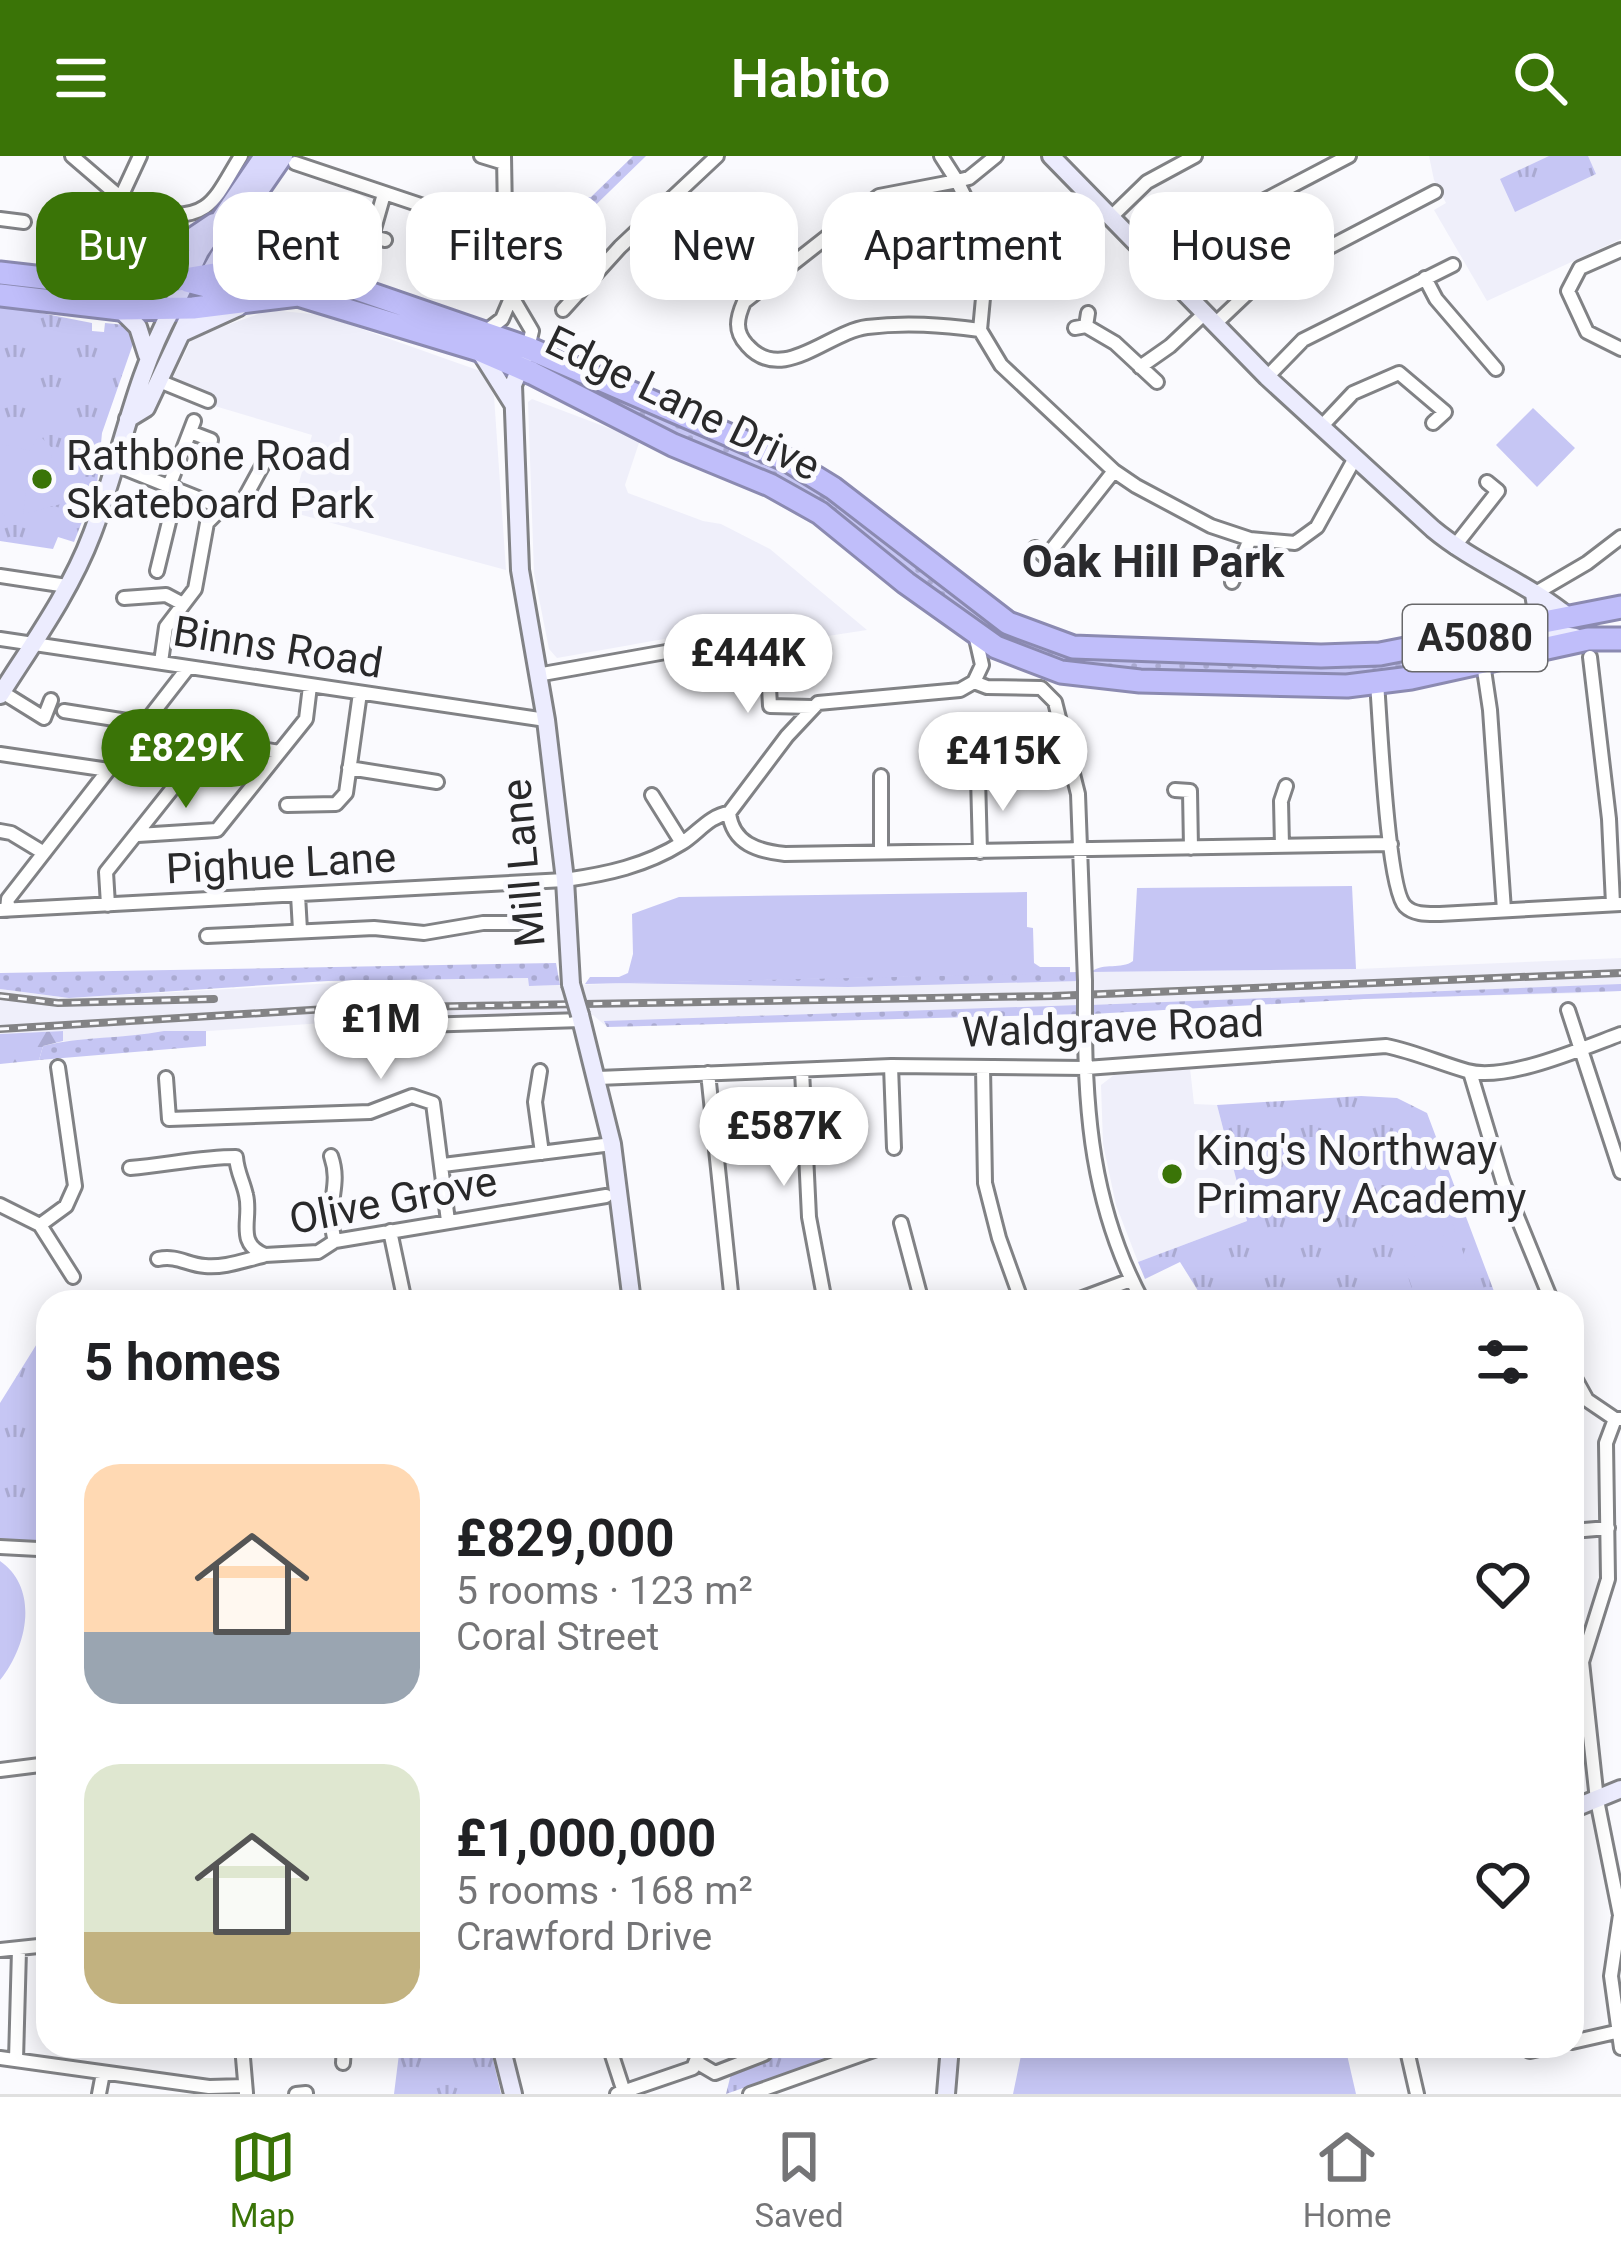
<!DOCTYPE html>
<meta charset="utf-8">
<style>
:root{--surface:#fff;--page:#f6f6f6;--text:#202124;--muted:#757577;--line:#e0e0e0;--accent:#3a7407}
body{margin:0;font-family:Roboto,sans-serif;background:var(--page);color:var(--text);height:100vh;display:flex;flex-direction:column;font-size:45px;white-space:nowrap}
*{box-sizing:border-box;margin:0}
p{font-size:39px;color:var(--muted)}
.icon{flex:none;width:66px;height:66px;fill:none;stroke:currentColor;stroke-width:2;stroke-linecap:round;stroke-linejoin:round}
.map{position:relative;flex:1;overflow:hidden}
.sheet{position:absolute;left:36px;top:1134px;width:1548px;height:768px;display:flex;flex-direction:column;background:var(--surface);border-radius:36px;box-shadow:0 6px 30px #0003}
.sheet>*{flex:none}
.hud{position:absolute;left:36px;top:36px;width:1551px;height:108px;display:flex;gap:24px}
.price{position:absolute;translate:-50% -102px;padding:0 27px;border-radius:42px;background:#fff;color:#222;font-size:39px;line-height:78px;filter:drop-shadow(0 3px 6px #0008)}
.price::after{content:'';position:absolute;left:50%;top:72px;width:36px;height:27px;margin-left:-18px;background:inherit;clip-path:polygon(0 0,100% 0,50% 100%)}
.price.active{background:var(--accent);color:#fff}
ul{padding:0;list-style:none}
li{display:flex;align-items:center;gap:36px;height:300px;padding:0 48px}
li span{display:grid;place-items:center;flex:none;width:336px;height:240px;border-radius:36px;color:#555}
li>.icon{margin-inline-start:auto}
span .icon{width:144px;height:144px;fill:#fffc;stroke-width:1}
li b{font-size:51px}
h2{display:flex;justify-content:space-between;align-items:center;height:144px;padding:0 48px;font-size:51px}
.tag{padding:0 42px;border-radius:36px;background:var(--surface);box-shadow:0 6px 30px #0003;font-size:42px;line-height:108px}
.tag.active{background:var(--accent);color:#fff}
header{display:flex;justify-content:space-between;align-items:center;height:156px;padding:0 48px;background:var(--accent);color:#fff;font-size:54px;font-weight:600}
.menu{display:flex;justify-content:space-around;align-items:center;height:168px;border-top:3px solid var(--line);background:var(--surface);font-size:33px;color:var(--muted)}
.menu a{display:grid;justify-items:center;gap:6px}
.menu .active{color:var(--accent)}
.map>svg:first-child{display:block}
.built{fill:#efeffa}
.grass{fill:url(#grass-dots)}
.forest{fill:url(#forest-firs)}
.park{fill:url(#park-tufts)}
.garden{fill:#c6c6f4}
.lines{fill:none;stroke-linecap:round;stroke-linejoin:round}
.street-casing{stroke:#818285;stroke-width:18}
.secondary-casing{stroke:#818285;stroke-width:22}
.primary-casing{stroke:#8b8ab1;stroke-width:24}
.highway-casing{stroke:#8b8ab1;stroke-width:27}
.street{stroke:#fff;stroke-width:12}
.secondary{stroke:#ececfe;stroke-width:16}
.primary{stroke:#d9d8fc;stroke-width:18}
.highway{stroke:#c0befa;stroke-width:21}
.rail-casing{stroke:#838385;stroke-width:8}
.rail{stroke:#fafafe;stroke-width:3;stroke-dasharray:9;stroke-linecap:butt}
.street-bridge-casing{stroke:#818285;stroke-width:18;stroke-linecap:butt}
.secondary-bridge-casing{stroke:#818285;stroke-width:22;stroke-linecap:butt}
.street-bridge{stroke:#fff;stroke-width:12}
.secondary-bridge{stroke:#ececfe;stroke-width:16}
.poi-dot{fill:#3a7407;stroke:#fafafe;stroke-width:4.5}
.labels{text-anchor:middle;dominant-baseline:central;stroke-width:10;stroke-linejoin:round;paint-order:stroke}
.shield{fill:#fafafe;stroke:#68686a;stroke-width:3}
.shield-label{font-size:39px;font-weight:bold;fill:#29292a}
.street-label{font-size:42px;fill:#29292a;stroke:#fafafe}
.poi-label{font-size:42px;fill:#29292a;stroke:#fafafe;text-anchor:start}
.neighbourhood-label{font-size:45px;font-weight:bold;fill:#2a2a2d;stroke:#fafafe}
</style>
<header><svg class="icon" aria-label="menu" viewBox="0 0 24 24"><path d="M4 6h16M4 12h16M4 18h16"/></svg>Habito<svg class="icon" aria-label="search" viewBox="0 0 24 24"><circle cx="10" cy="10" r="6"/><path d="M15 15l6 6"/></svg></header>
<div class="map">
<svg width="1621" height="1938" viewBox="0 0 1621 1938">
<defs>
<pattern id="grass-dots" width="8" height="8" patternUnits="userSpaceOnUse" patternTransform="scale(3)"><rect width="8" height="8" fill="#c6c6f4"/><path d="M2 2h.1M6 6h.1" fill="none" stroke="#aaaad1" stroke-width="1.8" stroke-linecap="round"/></pattern>
<pattern id="forest-firs" width="22" height="20" patternUnits="userSpaceOnUse" patternTransform="scale(3)"><rect width="22" height="20" fill="#c6c6f4"/><path d="M5 1l3.5 6h-7zM16 11l3.5 6h-7z" fill="#aaaad1"/></pattern>
<pattern id="park-tufts" width="24" height="20" patternUnits="userSpaceOnUse" patternTransform="scale(3)"><rect width="24" height="20" fill="#c6c6f4"/><path d="M3 7l-1-3M5 7V3M7 7l1-3M15 17l-1-3M17 17v-4M19 17l1-3" fill="none" stroke="#aaaad1"/></pattern>
</defs>
<rect width="100%" height="100%" fill="#fafafe"/>
<!-- built -->
<path class="built" d="M1429,0H1621V83L1487,145L1434,54L1446,47L1434,24Z
M270,154L322,159L483,216L494,240L506,414L291,356L312,279L208,248L172,223L193,181Z
M532,243L640,284L625,329L628,337L703,365L721,368L770,393L867,474L775,488L754,467L557,502L549,493L534,417L528,246Z
M1621,802V835L1586,837L1364,843L1091,858V849L1079,858L653,870L607,871L593,859L353,865L63,885L62,875L0,878V833L69,842L407,823L529,822L530,830L1079,816L1080,825L1091,816L1356,813Z
M1190,912L1194,948L1217,949L1247,1065L1138,1106L1116,1049L1103,988L1101,929L1114,919Z"/>
<!-- grass -->
<path class="grass" d="M633,0H646L537,106V117L527,118L522,43L591,41Z
M580,224L654,258L780,305L1023,481L1379,506L1420,503L1485,489L1488,496L1343,523L1173,519L1051,506L980,472L819,348L578,230Z
M556,807L560,829L529,830L528,822L328,825L69,842L0,833V817Z
M1079,816V825L848,831L614,827Z
M1621,828V835L1364,843L1091,858V849Z
M1080,849L1079,858L607,871L604,865Z
M164,875H206V890L39,904L43,890C82,880 123,883 164,875Z"/>
<!-- forest -->
<path class="forest" d="M63,875V885L43,890L39,904L0,908V878Z"/>
<!-- park -->
<path class="park" d="M1549,0H1588L1596,18L1515,56L1500,23Z
M0,149L92,167V175L104,176L105,167L126,169L134,185L102,277L97,328L74,386L58,381L53,393L0,385Z
M1361,940L1397,942L1427,957L1498,1146H1205L1180,1106L1145,1123L1138,1106L1247,1065L1217,949Z
M48,1170V1385L0,1384V1247Z
M400,1890H490L501,1938H394Z
M776,1890H863L726,1938L731,1918L767,1906Z"/>
<!-- garden -->
<path class="garden" d="M1533,252L1575,292L1537,331L1496,289Z
M39,279L55,295L48,306L53,313L85,306L88,311L69,350L61,348L23,358L26,335L17,332V355L7,363L0,354V288L30,295Z
M1352,730L1356,813L1091,816C1104,806 1121,814 1133,805L1137,732Z
M1027,736V771L1033,772L1034,807L1040,811H1070V817L585,828L590,821H619L628,817L633,798L632,758L679,741Z
M1434,1018L1455,1075L1399,1095L1377,1038Z
M1459,1085L1479,1141L1465,1146H1417L1403,1105Z
M0,1405C40,1433 27,1491 0,1524Z
M1023,1890H1345L1356,1938H1013Z"/>
<g class="lines">
<defs>
<path id="street" d="M72,0L150,67L183,85
M481,0L504,7
M504,0L506,118L512,141L532,175L528,192
M941,0L957,25L969,22L996,0
M295,7L507,78
M120,43L140,0
M1111,61L1147,26L1195,0
M0,63L24,66
M148,64L157,57C211,66 216,40 241,0
M347,74L385,84
M372,80L384,38
M1621,94L1580,112L1568,135L1587,176L1621,193
M143,114L151,89L150,67
M1162,114L1198,79L1349,0
M1425,122L1436,143L1496,213
M563,154L620,91L717,0
M1215,168L1255,130L1435,36
M1086,170L1115,187L1157,226
M1075,172L1086,170L1088,157
M980,174C942,169 906,166 867,171C828,176 782,229 747,189C734,175 737,162 744,146L879,40L957,25L969,49L986,110L980,174L1001,209L1114,315L1136,330L1211,370L1250,383L1295,387L1317,371L1355,302
M485,176L502,163L511,142
M1140,211L1170,190L1205,157
M1267,221L1303,184L1453,109
M159,225L208,245
M1321,271L1353,237L1399,217L1445,256L1433,267
M190,276L211,284
M116,309L213,348
M169,330L194,265
M1454,391L1498,335L1487,326
M1035,392L1056,410
M1046,401L1114,315
M157,415L177,333
M0,420L67,430
M1232,426L1250,383
M1534,438L1587,407L1621,381
M124,442L166,439L181,447
M0,483L546,564
M767,492L770,550L812,551
M1590,501L1609,663L1613,748
M161,506L166,471L195,433L207,367L220,354L243,345L266,303
M1483,507L1490,554L1504,754
M537,519L677,494
M974,526L987,531L1041,532L1055,546L1078,638L1085,825
M1377,527C1380,562 1387,732 1405,750C1414,759 1428,758 1440,758L1621,748
M2,536L44,562L51,544
M64,555L146,568
M0,598L109,614
M349,612L437,626
M881,620V695
M978,621L980,696
M1175,634L1190,635L1191,692
M652,639L682,687
M287,649L336,648L346,637L360,537
M729,657C733,688 758,695 785,698L1391,688
M729,657L787,580L818,547L960,534L974,526L982,509L975,478
M0,675L11,677L44,697
M138,679L217,674L306,563L310,530
M1282,690L1281,645L1286,630
M298,739L300,774
M108,749L106,716L211,584L279,596
M0,754L565,724C607,718 645,710 682,687C698,677 709,660 729,657
M7,754L8,743L187,513
M207,780L374,772L424,777L483,767H522
M1085,849C1084,954 1092,1052 1143,1146
M1568,854L1621,1016
M357,871L582,864
M891,910L894,992
M983,911L985,1027L999,1082L1022,1146
M802,914L809,1061L825,1146
M540,915L535,946L542,997
M1470,916L1503,1026L1552,1146
M708,917L732,1146
M166,922L169,963L370,956L412,940L433,947L448,1065
M598,922L891,910L1086,912L1386,890C1415,896 1439,907 1467,915C1506,926 1583,892 1621,878
M331,1000C342,1032 324,1046 335,1085
M443,1009L612,988
M130,1012C167,1009 200,1001 236,1001C237,1016 243,1025 246,1039C252,1063 235,1087 265,1099L318,1096L335,1085L606,1040
M0,1049L40,1069L73,1121
M901,1067L922,1146
M40,1069L66,1050L75,1030L58,911
M390,1075L405,1146
M158,1103C178,1099 187,1109 205,1110C224,1112 245,1104 263,1100
M1072,1146L1131,1124
M1572,1217L1587,1244L1615,1263
M1621,1263H1615L1606,1287L1608,1423L1582,1506L1597,1644L1620,1759L1611,1820L1621,1892
M1572,1375L1608,1372
M0,1391L38,1393
M0,1614L48,1608
M0,1794L48,1789
M1572,1886L1616,1876
M242,1890L246,1937
M609,1890L624,1936
M1406,1890L1417,1938
M1519,1890L1530,1895L1552,1890
M242,1894L267,1890
M0,1902L209,1931L245,1930
M16,1904L19,1794
M343,1907L344,1890
M698,1907L715,1917L764,1898L766,1890
M99,1938L103,1917
M296,1938L306,1937
M617,1938L693,1912L702,1890
M750,1938L885,1890"/>
<path id="secondary" d="M1051,0L1267,221L1433,373C1475,408 1528,427 1570,462
M120,153L138,171L147,199
M182,177L239,151
M479,194L513,248
M523,205L513,229L520,414L546,564L565,724L571,828
M128,263L146,252L193,152
M1534,438L1539,468L1545,476L1575,481
M0,539C33,487 70,436 92,378C121,303 133,224 172,153
M580,859L612,988L632,1146
M1572,1653L1621,1633
M501,1890L513,1938
M946,1938L950,1890"/>
<path id="primary" d="M204,129L247,52L283,0
M119,131L214,67
M172,153L199,95L264,0"/>
<path id="highway" d="M0,117L131,132L232,115L328,123L528,192L789,305L833,332L1008,467L1073,491L1321,500L1380,498L1621,451
M187,125L210,131H274
M0,139L120,153L193,152L298,139L479,194L532,217L673,289L770,329L820,357L906,427L996,491L1061,516L1140,525L1347,530L1411,522L1588,483H1621"/>
</defs>
<!-- street casing -->
<use href="#street" class="street-casing"/>
<!-- secondary casing -->
<use href="#secondary" class="secondary-casing"/>
<!-- primary casing -->
<use href="#primary" class="primary-casing"/>
<!-- highway casing -->
<use href="#highway" class="highway-casing"/>
<!-- street -->
<use href="#street" class="street"/>
<!-- secondary -->
<use href="#secondary" class="secondary"/>
<!-- primary -->
<use href="#primary" class="primary"/>
<!-- highway -->
<use href="#highway" class="highway"/>
<defs>
<path id="rail" d="M0,840L58,847L214,843
M0,873L343,852L1053,840L1621,817"/>
</defs>
<!-- rail casing -->
<use href="#rail" class="rail-casing"/>
<!-- rail -->
<use href="#rail" class="rail"/>
<defs>
<path id="street-bridge" d="M1085,825V849"/>
<path id="secondary-bridge" d="M571,828L580,859"/>
</defs>
<!-- street-bridge casing -->
<use href="#street-bridge" class="street-bridge-casing"/>
<!-- secondary-bridge casing -->
<use href="#secondary-bridge" class="secondary-bridge-casing"/>
<!-- street-bridge -->
<use href="#street-bridge" class="street-bridge"/>
<!-- secondary-bridge -->
<use href="#secondary-bridge" class="secondary-bridge"/>
</g>
<!-- markers -->
<g class="poi-dot">
<circle cx="42" cy="323" r="12"/>
<circle cx="1172" cy="1018" r="12"/>
</g>
<g class="labels">
<!-- shield labels -->
<rect class="shield" x="1403" y="449" width="144" height="66" rx="9"/>
<g class="shield-label">
<text x="1475" y="482">A5080</text>
</g>
<!-- street labels -->
<g class="street-label">
<text transform="translate(683 247) rotate(26)">Edge Lane Drive</text>
<text transform="translate(278 491) rotate(9)">Binns Road</text>
<text transform="translate(281 707) rotate(-3)">Pighue Lane</text>
<text transform="translate(523 707) rotate(-95)">Mill Lane</text>
<text transform="translate(1113 871) rotate(-2)">Waldgrave Road</text>
<text transform="translate(393 1044) rotate(-11)">Olive Grove</text>
</g>
<!-- poi labels -->
<g class="poi-label">
<text x="66" y="299">Rathbone Road<tspan x="66" dy="48">Skateboard Park</tspan></text>
<text x="1196" y="994">King's Northway<tspan x="1196" dy="48">Primary Academy</tspan></text>
</g>
<!-- neighbourhood labels -->
<g class="neighbourhood-label">
<text x="1153" y="405">Oak Hill Park</text>
</g>
</g>
</svg>
<b class="price" style="left:748px;top:560px">£444K</b>
<b class="price active" style="left:186px;top:655px">£829K</b>
<b class="price" style="left:1003px;top:658px">£415K</b>
<b class="price" style="left:381px;top:926px">£1M</b>
<b class="price" style="left:784px;top:1033px">£587K</b>
<div class="hud">
<a class="tag active">Buy</a>
<a class="tag">Rent</a>
<a class="tag">Filters</a>
<a class="tag">New</a>
<a class="tag">Apartment</a>
<a class="tag">House</a>
</div>
<section class="sheet">
<h2>5 homes<svg class="icon" aria-label="filters" viewBox="0 0 24 24"><path d="M4 7h16M4 17h16"/><circle cx="9" cy="7" r="2"/><circle cx="15" cy="17" r="2"/></svg></h2>
<ul>
<li><span style="background:linear-gradient(#ffd9b3 70%,#9aa5b1 0)"><svg class="icon" aria-label="home" viewBox="0 0 24 24"><path d="M3 11l9-7 9 7M6 9v11h12V9"/></svg></span><div><b>£829,000</b><p>5 rooms · 123 m²</p><p>Coral Street</p></div><svg class="icon" aria-label="heart" viewBox="0 0 24 24"><path d="M12 20l-8-8c-3-5 5-10 8-4 3-6 11-1 8 4z"/></svg></li>
<li><span style="background:linear-gradient(#dfe7d0 70%,#c2b280 0)"><svg class="icon" aria-label="home" viewBox="0 0 24 24"><path d="M3 11l9-7 9 7M6 9v11h12V9"/></svg></span><div><b>£1,000,000</b><p>5 rooms · 168 m²</p><p>Crawford Drive</p></div><svg class="icon" aria-label="heart" viewBox="0 0 24 24"><path d="M12 20l-8-8c-3-5 5-10 8-4 3-6 11-1 8 4z"/></svg></li>
</ul>
</section>
</div>
<nav class="menu">
<a class="active"><svg class="icon" aria-label="map" viewBox="0 0 24 24"><path d="M3 6l6-2 6 2 6-2v14l-6 2-6-2-6 2zM9 4v14M15 6v14"/></svg>Map</a>
<a><svg class="icon" aria-label="saved" viewBox="0 0 24 24"><path d="M7 4h10v16l-5-4-5 4z"/></svg>Saved</a>
<a><svg class="icon" aria-label="home" viewBox="0 0 24 24"><path d="M3 11l9-7 9 7M6 9v11h12V9"/></svg>Home</a>
</nav>
